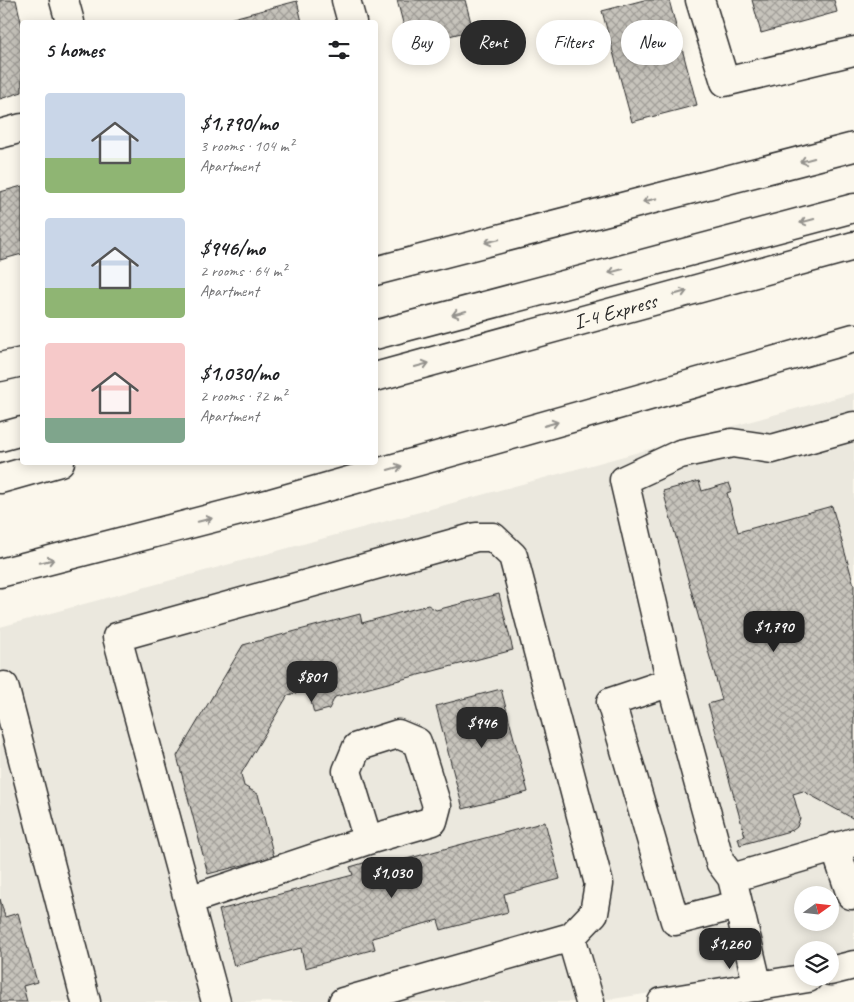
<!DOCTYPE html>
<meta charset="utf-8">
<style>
:root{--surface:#fff;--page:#f2f2f2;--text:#202124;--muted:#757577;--accent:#2b2b2b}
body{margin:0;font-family:Caveat,sans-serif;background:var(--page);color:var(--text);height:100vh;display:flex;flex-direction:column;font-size:19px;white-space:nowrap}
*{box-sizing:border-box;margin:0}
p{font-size:16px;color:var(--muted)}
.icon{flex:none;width:28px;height:28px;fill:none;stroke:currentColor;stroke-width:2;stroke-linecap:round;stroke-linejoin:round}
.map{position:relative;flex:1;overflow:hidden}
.drawer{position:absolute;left:20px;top:20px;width:358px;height:445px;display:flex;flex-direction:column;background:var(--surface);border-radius:5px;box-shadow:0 2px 12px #0003}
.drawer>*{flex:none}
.top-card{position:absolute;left:392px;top:20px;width:386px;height:45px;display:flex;gap:10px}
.needle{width:32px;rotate:75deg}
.controls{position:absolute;left:794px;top:886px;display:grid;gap:10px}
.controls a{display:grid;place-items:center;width:45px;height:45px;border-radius:50%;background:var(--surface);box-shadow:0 2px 12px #0003;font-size:25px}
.price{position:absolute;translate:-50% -42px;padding:0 11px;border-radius:10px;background:var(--accent);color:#fff;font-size:16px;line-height:32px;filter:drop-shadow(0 1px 2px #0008)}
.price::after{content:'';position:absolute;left:50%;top:30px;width:15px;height:11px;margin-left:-8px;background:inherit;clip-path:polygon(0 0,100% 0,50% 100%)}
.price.selected{background:#222;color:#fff}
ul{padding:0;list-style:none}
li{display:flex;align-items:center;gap:15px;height:125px;padding:0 25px}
li span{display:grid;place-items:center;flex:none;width:140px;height:100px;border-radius:5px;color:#555}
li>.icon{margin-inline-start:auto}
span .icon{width:60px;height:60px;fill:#fffc;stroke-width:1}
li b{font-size:21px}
h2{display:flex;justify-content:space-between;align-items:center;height:60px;padding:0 25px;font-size:21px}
.tag{padding:0 18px;border-radius:22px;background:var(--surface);box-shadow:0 2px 12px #0003;font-size:18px;line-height:45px}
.tag.selected{background:var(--accent);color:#fff}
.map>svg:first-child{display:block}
.built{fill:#ebe8de;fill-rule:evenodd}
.building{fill:url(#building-cross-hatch);stroke:#2b2b2b}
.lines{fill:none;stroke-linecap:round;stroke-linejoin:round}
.minor-casing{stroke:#2b2b2b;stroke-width:31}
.highway-casing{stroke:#2b2b2b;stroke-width:31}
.minor{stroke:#fbf7ec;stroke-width:28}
.highway{stroke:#fbf7ec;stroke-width:28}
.oneway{stroke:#93918c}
.labels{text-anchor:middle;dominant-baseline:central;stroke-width:4.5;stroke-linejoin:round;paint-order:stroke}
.street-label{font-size:21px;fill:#2b2b2b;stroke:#fbf7ec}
</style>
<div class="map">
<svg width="854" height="1002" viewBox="0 0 854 1002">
<defs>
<pattern id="building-cross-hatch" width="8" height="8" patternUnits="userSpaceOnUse" patternTransform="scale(1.25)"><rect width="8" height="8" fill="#c7c4bc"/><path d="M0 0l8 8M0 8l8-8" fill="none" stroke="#a29f99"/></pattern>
</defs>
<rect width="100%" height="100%" fill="#fbf7ec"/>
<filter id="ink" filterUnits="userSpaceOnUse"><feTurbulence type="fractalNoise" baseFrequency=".02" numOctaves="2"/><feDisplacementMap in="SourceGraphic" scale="10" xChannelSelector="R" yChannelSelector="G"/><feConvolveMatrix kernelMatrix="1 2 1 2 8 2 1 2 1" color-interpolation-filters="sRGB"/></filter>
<g filter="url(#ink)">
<!-- built -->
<path class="built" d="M854,393V953L830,960V950H802V968L795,970L594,1002H0V627ZM802,895H830V922H802Z"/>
<!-- building -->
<path class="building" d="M0,0H16L22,26V92L0,99Z
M397,0H465L473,30L409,46Z
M644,0H669L697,105L632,122L602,11Z
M752,0H834L837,12L761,33Z
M297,1L302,22H218Z
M22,186V254L0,260V192Z
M699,481L702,491L729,483L732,491L727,493L738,532L832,506L854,585V819L803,791L793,794L800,818L797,827L793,830L740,845L738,838L745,836L708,704L722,700L663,491Z
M499,594L513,650L335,697L329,709L314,713L308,690L288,695L241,774L244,786L258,794L274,857L208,874L177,756L243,645L360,614L362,623L428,605L436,610Z
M501,689L528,792L463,809L436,706Z
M545,822L560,879L504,894L508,912L441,930L438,920L372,938L375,949L305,968L301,948L234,966L219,910L353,875L350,867L367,862L369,869Z
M0,899L5,917L18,913L37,982L23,986L27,1002H0Z"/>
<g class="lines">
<defs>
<path id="minor" d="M64,0L70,22
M346,0L352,22
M700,0L725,82L854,51
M0,134L22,128
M671,682L720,862L732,878
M0,687L4,686L86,1002
M835,847L851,895L854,894
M189,900L368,840L347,771L357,747L398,734L417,742L437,806L433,821L368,840
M737,905L675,921L611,702L671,682L624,480L680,454L732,443L772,449L854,426
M830,971L854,965
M758,987L732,878L854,842
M216,1002L117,637L476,537H493L513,556L599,884L594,913L571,937L590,1002
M343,1002L571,937
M662,1002L808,978"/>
<g id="highway">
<path d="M375,271L854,147"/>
<path d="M375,335L854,208"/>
<path d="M0,367L22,362"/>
<path id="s1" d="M375,377L854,246"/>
<path d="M0,437L22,431"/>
<path d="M0,479L60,462"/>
<path d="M0,573L271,503L854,338"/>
</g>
</defs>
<!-- minor casing -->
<use href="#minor" class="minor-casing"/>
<!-- highway casing -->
<use href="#highway" class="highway-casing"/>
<!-- minor -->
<use href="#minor" class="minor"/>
<!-- highway -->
<use href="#highway" class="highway"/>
</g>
<!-- one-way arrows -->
<defs><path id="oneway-shaft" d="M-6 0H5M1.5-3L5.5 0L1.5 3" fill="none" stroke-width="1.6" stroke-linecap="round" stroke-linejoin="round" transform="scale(1.25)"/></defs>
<g class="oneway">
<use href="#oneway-shaft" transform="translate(807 160) rotate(165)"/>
<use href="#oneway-shaft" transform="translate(650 200) rotate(166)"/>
<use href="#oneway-shaft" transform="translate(807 221) rotate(165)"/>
<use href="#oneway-shaft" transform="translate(492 241) rotate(166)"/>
<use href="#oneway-shaft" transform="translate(616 271) rotate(165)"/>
<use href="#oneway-shaft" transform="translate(680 293) rotate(-16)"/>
<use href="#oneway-shaft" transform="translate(459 313) rotate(165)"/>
<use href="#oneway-shaft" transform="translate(422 365) rotate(-15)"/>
<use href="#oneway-shaft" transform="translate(551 424) rotate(-16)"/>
<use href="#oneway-shaft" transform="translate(395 468) rotate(-16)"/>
<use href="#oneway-shaft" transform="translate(205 520) rotate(-14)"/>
<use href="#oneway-shaft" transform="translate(47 561) rotate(-14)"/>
</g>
</g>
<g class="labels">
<!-- street labels -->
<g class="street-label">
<text stroke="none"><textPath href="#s1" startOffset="249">I-4 Express</textPath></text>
</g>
</g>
</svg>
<div class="controls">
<a><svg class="needle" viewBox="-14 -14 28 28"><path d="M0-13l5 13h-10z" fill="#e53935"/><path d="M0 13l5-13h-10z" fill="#757577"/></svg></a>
<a><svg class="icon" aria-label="layers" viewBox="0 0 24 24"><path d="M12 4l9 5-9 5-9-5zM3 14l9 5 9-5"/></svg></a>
</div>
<b class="price selected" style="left:774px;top:653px">$1,790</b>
<b class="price" style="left:312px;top:703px">$801</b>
<b class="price" style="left:482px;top:749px">$946</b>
<b class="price" style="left:392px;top:899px">$1,030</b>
<b class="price" style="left:730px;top:970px">$1,260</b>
<div class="top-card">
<a class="tag">Buy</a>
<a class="tag selected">Rent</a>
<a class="tag">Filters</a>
<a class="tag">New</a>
</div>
<section class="drawer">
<h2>5 homes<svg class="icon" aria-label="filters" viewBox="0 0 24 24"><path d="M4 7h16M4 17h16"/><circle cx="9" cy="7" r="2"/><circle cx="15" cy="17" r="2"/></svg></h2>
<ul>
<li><span style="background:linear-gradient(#c9d6e8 65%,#8fb573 0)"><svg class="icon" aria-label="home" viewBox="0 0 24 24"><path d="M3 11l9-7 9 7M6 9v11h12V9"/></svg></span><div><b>$1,790/mo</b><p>3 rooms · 104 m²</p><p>Apartment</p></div></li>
<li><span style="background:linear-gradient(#c9d6e8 70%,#8fb573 0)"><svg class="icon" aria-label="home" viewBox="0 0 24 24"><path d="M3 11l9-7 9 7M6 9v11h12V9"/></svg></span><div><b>$946/mo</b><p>2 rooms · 64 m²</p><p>Apartment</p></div></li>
<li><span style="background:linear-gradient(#f6c9c9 75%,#7fa58c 0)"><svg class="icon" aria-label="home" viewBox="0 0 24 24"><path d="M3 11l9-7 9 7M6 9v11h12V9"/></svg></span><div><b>$1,030/mo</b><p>2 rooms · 72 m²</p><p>Apartment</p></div></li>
</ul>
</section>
</div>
